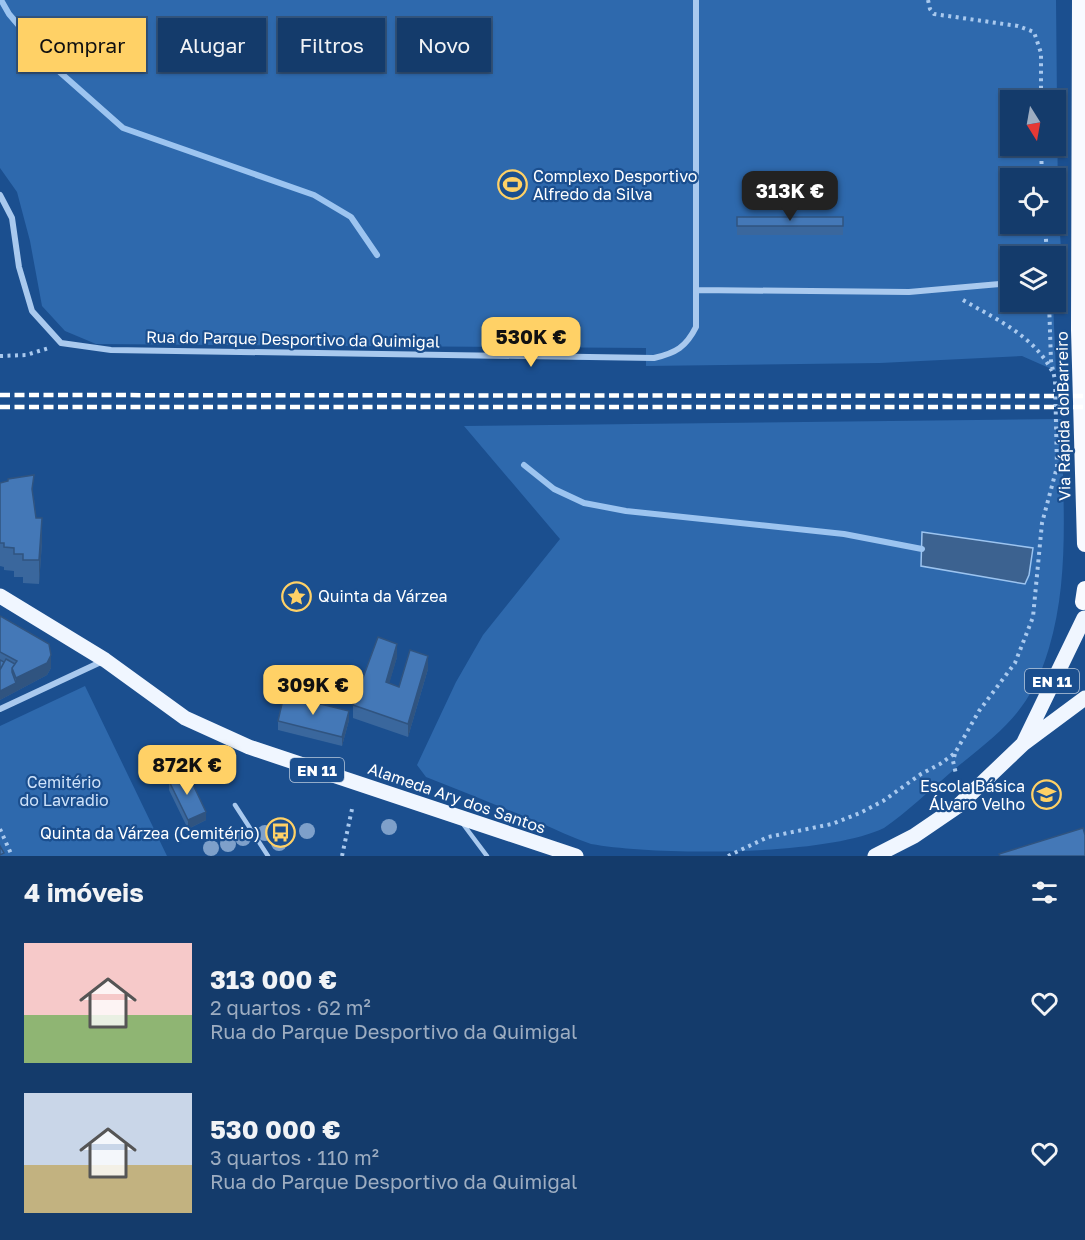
<!DOCTYPE html>
<html lang="pt">
<meta charset="utf-8">
<style>
:root{--surface:#143b6b;--page:#214673;--text:#f1f3f6;--muted:#9dadc1;--line:#33557e;--accent:#ffd166}
body{margin:0;font-family:"Golos Text",sans-serif;background:var(--page);color:var(--text);height:100vh;display:flex;flex-direction:column;font-size:22px;white-space:nowrap}
*{box-sizing:border-box;margin:0}
p{font-size:20px;color:var(--muted)}
.icon{flex:none;width:33px;height:33px;fill:none;stroke:currentColor;stroke-width:2;stroke-linecap:round;stroke-linejoin:round}
.map{position:relative;height:856px;overflow:hidden}
.sheet{display:flex;flex-direction:column;background:var(--surface);flex:1}
.sheet>*{flex:none}
.top-card{position:absolute;left:18px;top:18px;width:600px;height:54px;display:flex;gap:12px}
.needle{width:39px;rotate:169deg}
.controls{position:absolute;left:1000px;top:90px;display:grid;gap:12px}
.controls a{display:grid;place-items:center;width:66px;height:66px;border-radius:0px;background:var(--surface);box-shadow:0 2px 4px #0004,0 0 0 2px var(--line);font-size:30px}
.price{position:absolute;translate:-50% -51px;padding:0 14px;border-radius:12px;background:var(--accent);color:#111;font-size:20px;line-height:39px;filter:drop-shadow(0 2px 3px #0008)}
.price::after{content:'';position:absolute;left:50%;top:36px;width:18px;height:14px;margin-left:-9px;background:inherit;clip-path:polygon(0 0,100% 0,50% 100%)}
.price.selected{background:#222;color:#fff}
ul{padding:0;list-style:none}
li{display:flex;align-items:center;gap:18px;height:150px;padding:0 24px}
li span{display:grid;place-items:center;flex:none;width:168px;height:120px;border-radius:0px;color:#555}
li>.icon{margin-inline-start:auto}
span .icon{width:72px;height:72px;fill:#fffc;stroke-width:1}
li b{font-size:26px}
h2{display:flex;justify-content:space-between;align-items:center;height:72px;padding:0 24px;font-size:26px}
.pill{padding:0 21px;border-radius:0px;background:var(--surface);box-shadow:0 2px 4px #0004,0 0 0 2px var(--line);font-size:21px;line-height:54px}
.pill.selected{background:var(--accent);color:#111}
.map>svg:first-child{display:block}
.green{fill:#2e69ad;fill-rule:evenodd}
.water{fill:#3c6290;stroke:#9cc4f0;stroke-width:1.5}
.lines{fill:none;stroke-linecap:round;stroke-linejoin:round}
.stream{stroke:#9cc4f0;stroke-width:6}
.path{stroke:#a9c9ee;stroke-width:4;stroke-dasharray:3 4.5;stroke-linecap:butt}
.service{stroke:#a9c9ee;stroke-width:4.5}
.minor{stroke:#a9c9ee;stroke-width:6}
.primary{stroke:#f0f6ff;stroke-width:15}
.trunk{stroke:#f8faff;stroke-width:16}
.rail{stroke:#fff;stroke-width:4.5;stroke-dasharray:10 4.5;stroke-linecap:butt}
.tree{fill:#7ea0ca}
.wall{fill:#3a679d}
.shaded-wall{fill:#305480}
.building{fill:#4478b7;stroke:#305480;stroke-width:1.5}
.labels{text-anchor:middle;dominant-baseline:central;stroke-width:4.5;stroke-linejoin:round;paint-order:stroke}
.shield{fill:#1b4f8f;stroke:#bbcadd;stroke-width:1.5}
.shield-label{font-size:15px;font-weight:bold;fill:#fff}
.poi-label{font-size:16px;fill:#fff;stroke:#1b4f8f;text-anchor:start}
.street-label{font-size:16px;fill:#fff;stroke:#1b4f8f}
.park-label{font-size:16px;fill:#cfe3fa;stroke:#1b4f8f}
</style>
<div class="map">
<svg width="1085" height="856" viewBox="0 0 1085 856">
<rect width="100%" height="100%" fill="#1b4f8f"/>
<!-- green -->
<path class="green" d="M0,0H1056L1058,205L1062,263L1056,264V256H1011V302H1053L1056,371L1022,356L880,363L646,366V348L96,344L65,331L42,306L30,241L17,192L0,168ZM1011,100H1056V146H1011ZM1011,178H1056V224H1011Z
M1062,419C1062,494 1071,575 1049,648C1029,715 1001,730 950,773C929,791 907,812 884,828C827,856 657,856 591,844C573,838 555,829 538,822C501,807 464,792 426,777L417,765L456,682L483,635L560,539L464,426Z
M85,686L167,856H0V726Z"/>
<!-- water -->
<path class="water" d="M922,532L1033,548L1029,575L1025,584L921,566Z"/>
<g class="lines">
<!-- stream -->
<path class="stream" d="M1,0L9,14L54,67L123,128L314,195L351,217L377,255
M524,465L554,489L584,503L626,511L844,534L922,549"/>
<!-- path -->
<path class="path" d="M928,0L930,9L934,14L1018,26L1034,32L1041,53V100
M1041,146L1042,178
M1045,224L1047,256
M963,300C997,320 1033,335 1052,371
M0,356L26,355L49,348
M955,754L953,761L956,774
M0,829L12,856
M342,856L352,809
M728,856L768,837L832,824L860,813L883,801L921,774L940,764L955,753L979,711L1015,663L1033,617L1042,523L1057,467L1055,380L1051,361L1049,302"/>
<!-- service -->
<path class="service" d="M235,805L268,856
M463,824L487,856"/>
<!-- minor -->
<path class="minor" d="M0,195L12,218L19,267L32,311L61,343L111,350L654,358C676,353 686,347 696,327V0
M696,290L909,292L1011,283
M0,709L103,661"/>
<!-- primary -->
<path class="primary" d="M0,596L105,660L185,718L249,747L576,856
M1024,742L1084,618
M875,856L914,836L958,806L1023,744L1085,698"/>
<!-- trunk -->
<path class="trunk" d="M1080,0L1079,330L1085,544
M1083,602L1085,589"/>
<!-- rail -->
<path class="rail" d="M0,395L1085,396
M0,407H1085"/>
</g>
<!-- trees -->
<g class="tree">
<circle cx="389" cy="827" r="8"/>
<circle cx="307" cy="831" r="8"/>
<circle cx="265" cy="833" r="8"/>
<circle cx="243" cy="838" r="8"/>
<circle cx="279" cy="843" r="8"/>
<circle cx="228" cy="844" r="8"/>
<circle cx="211" cy="848" r="8"/>
</g>
<!-- wall -->
<path class="wall" d="M737,217H843V235H737Z
M0,483L34,499L36,518L42,542L39,584L23,583V577H14V571L4,570V567L0,566Z
M0,616L51,668L47,675L0,700Z
M397,657L389,683L399,687L428,669L408,737L353,718V705Z
M349,720L342,746L278,730V721Z
M169,781L206,820L188,829L169,790Z"/>
<!-- shaded-wall -->
<path class="shaded-wall" d="M42,518V542L39,584V560Z
M397,644V657L386,695V682Z
M51,655V668L47,675L0,700V691L16,683V678Z
M428,656V669L408,737V724Z
M349,711V720L342,746V737Z
M206,812V820L188,829V820Z"/>
<!-- building -->
<path class="building" d="M737,217H843V226H737Z
M34,475L32,489L36,518H42L39,560H23V554H14V548L4,547V543H0V483L8,481V479Z
M0,616L49,644L51,655L47,663L16,678L12,668L17,661L0,652Z
M378,637L397,644L386,682L399,687L410,650L428,656L408,724L353,705Z
M6,659L15,664L12,668V672L16,683L0,691V670Z
M0,660L4,662L0,670Z
M284,695L349,711L342,737L278,721Z
M187,772L206,812L188,820L169,781Z
M1083,828L1085,835V856H1000L999,854Z
M0,846L4,853L0,855Z"/>
<!-- icons -->
<defs>
<symbol id="stadium-ring" viewBox="-11 -11 22 22"><circle r="9.5" fill="#1b4f8f" stroke="#ffd166" stroke-width="1.5"/><path d="M0-5a6.5 5 0 1 0 0 10a6.5 5 0 1 0 0-10ZM-3.5-1.8h7v3.6h-7Z" fill="#ffd166"/></symbol>
<symbol id="sight-ring" viewBox="-11 -11 22 22"><circle r="9.5" fill="#1b4f8f" stroke="#ffd166" stroke-width="1.5"/><path d="M0-6L1.8-2.2L6-1.7L2.9 1.2L3.7 5.4L0 3.3L-3.7 5.4L-2.9 1.2L-6-1.7L-1.8-2.2Z" fill="#ffd166"/></symbol>
<symbol id="school-ring" viewBox="-11 -11 22 22"><circle r="9.5" fill="#1b4f8f" stroke="#ffd166" stroke-width="1.5"/><path d="M0-5L7-2L0 1L-7-2ZM-4 1L0 2.5L4 1V4Q0 6-4 4Z" fill="#ffd166"/></symbol>
<symbol id="bus-ring" viewBox="-11 -11 22 22"><circle r="9.5" fill="#1b4f8f" stroke="#ffd166" stroke-width="1.5"/><path d="M-5-6H5V4H4V6H2V4H-2V6H-4V4H-5ZM-3.5-4V0h7V-4ZM-3.5 1.2v1.5H-2V1.2ZM2 1.2v1.5H3.5V1.2Z" fill="#ffd166"/></symbol>
</defs>
<g fill-rule="evenodd">
<use href="#stadium-ring" x="496" y="168" width="33" height="33"/>
<use href="#sight-ring" x="280" y="580" width="33" height="33"/>
<use href="#school-ring" x="1030" y="778" width="33" height="33"/>
<use href="#bus-ring" x="264" y="816" width="33" height="33"/>
</g>
<g class="labels">
<!-- shield labels -->
<g class="shield">
<rect x="1025" y="669" width="54" height="24" rx="4.5"/>
<rect x="290" y="758" width="54" height="24" rx="4.5"/>
</g>
<g class="shield-label">
<text x="1052" y="681">EN 11</text>
<text x="317" y="770">EN 11</text>
</g>
<!-- poi labels -->
<g class="poi-label">
<text x="533" y="176">Complexo Desportivo<tspan x="533" dy="18">Alfredo da Silva</tspan></text>
<text x="318" y="596">Quinta da Várzea</text>
<text x="1025" y="786" text-anchor="end">Escola Básica<tspan x="1025" dy="18">Álvaro Velho</tspan></text>
<text x="260" y="833" text-anchor="end">Quinta da Várzea (Cemitério)</text>
</g>
<!-- street labels -->
<g class="street-label">
<text transform="translate(293 339) rotate(1)">Rua do Parque Desportivo da Quimigal</text>
<text transform="translate(1063 416) rotate(-91)">Via Rápida do Barreiro</text>
<text transform="translate(457 798) rotate(19)">Alameda Ary dos Santos</text>
</g>
<!-- park labels -->
<g class="park-label">
<text x="64" y="782">Cemitério<tspan x="64" dy="18">do Lavradio</tspan></text>
</g>
</g>
</svg>
<div class="controls">
<a><svg class="needle" viewBox="-14 -14 28 28"><path d="M0-13l5 13h-10z" fill="#e53935"/><path d="M0 13l5-13h-10z" fill="#9dadc1"/></svg></a>
<a><svg class="icon" aria-label="locate" viewBox="0 0 24 24"><circle cx="12" cy="12" r="6"/><path d="M12 2v4M12 18v4M2 12h4M18 12h4"/></svg></a>
<a><svg class="icon" aria-label="layers" viewBox="0 0 24 24"><path d="M12 4l9 5-9 5-9-5zM3 14l9 5 9-5"/></svg></a>
</div>
<b class="price selected" style="left:790px;top:222px">313K €</b>
<b class="price" style="left:531px;top:368px">530K €</b>
<b class="price" style="left:313px;top:716px">309K €</b>
<b class="price" style="left:187px;top:796px">872K €</b>
<div class="top-card">
<a class="pill selected">Comprar</a>
<a class="pill">Alugar</a>
<a class="pill">Filtros</a>
<a class="pill">Novo</a>
</div>
</div>
<section class="sheet">
<h2>4 imóveis<svg class="icon" aria-label="filters" viewBox="0 0 24 24"><path d="M4 7h16M4 17h16"/><circle cx="9" cy="7" r="2"/><circle cx="15" cy="17" r="2"/></svg></h2>
<ul>
<li><span style="background:linear-gradient(#f6c9c9 60%,#8fb573 0)"><svg class="icon" aria-label="home" viewBox="0 0 24 24"><path d="M3 11l9-7 9 7M6 9v11h12V9"/></svg></span><div><b>313 000 €</b><p>2 quartos · 62 m²</p><p>Rua do Parque Desportivo da Quimigal</p></div><svg class="icon" aria-label="heart" viewBox="0 0 24 24"><path d="M12 20l-8-8c-3-5 5-10 8-4 3-6 11-1 8 4z"/></svg></li>
<li><span style="background:linear-gradient(#c9d6e8 60%,#c2b280 0)"><svg class="icon" aria-label="home" viewBox="0 0 24 24"><path d="M3 11l9-7 9 7M6 9v11h12V9"/></svg></span><div><b>530 000 €</b><p>3 quartos · 110 m²</p><p>Rua do Parque Desportivo da Quimigal</p></div><svg class="icon" aria-label="heart" viewBox="0 0 24 24"><path d="M12 20l-8-8c-3-5 5-10 8-4 3-6 11-1 8 4z"/></svg></li>
</ul>
</section>
